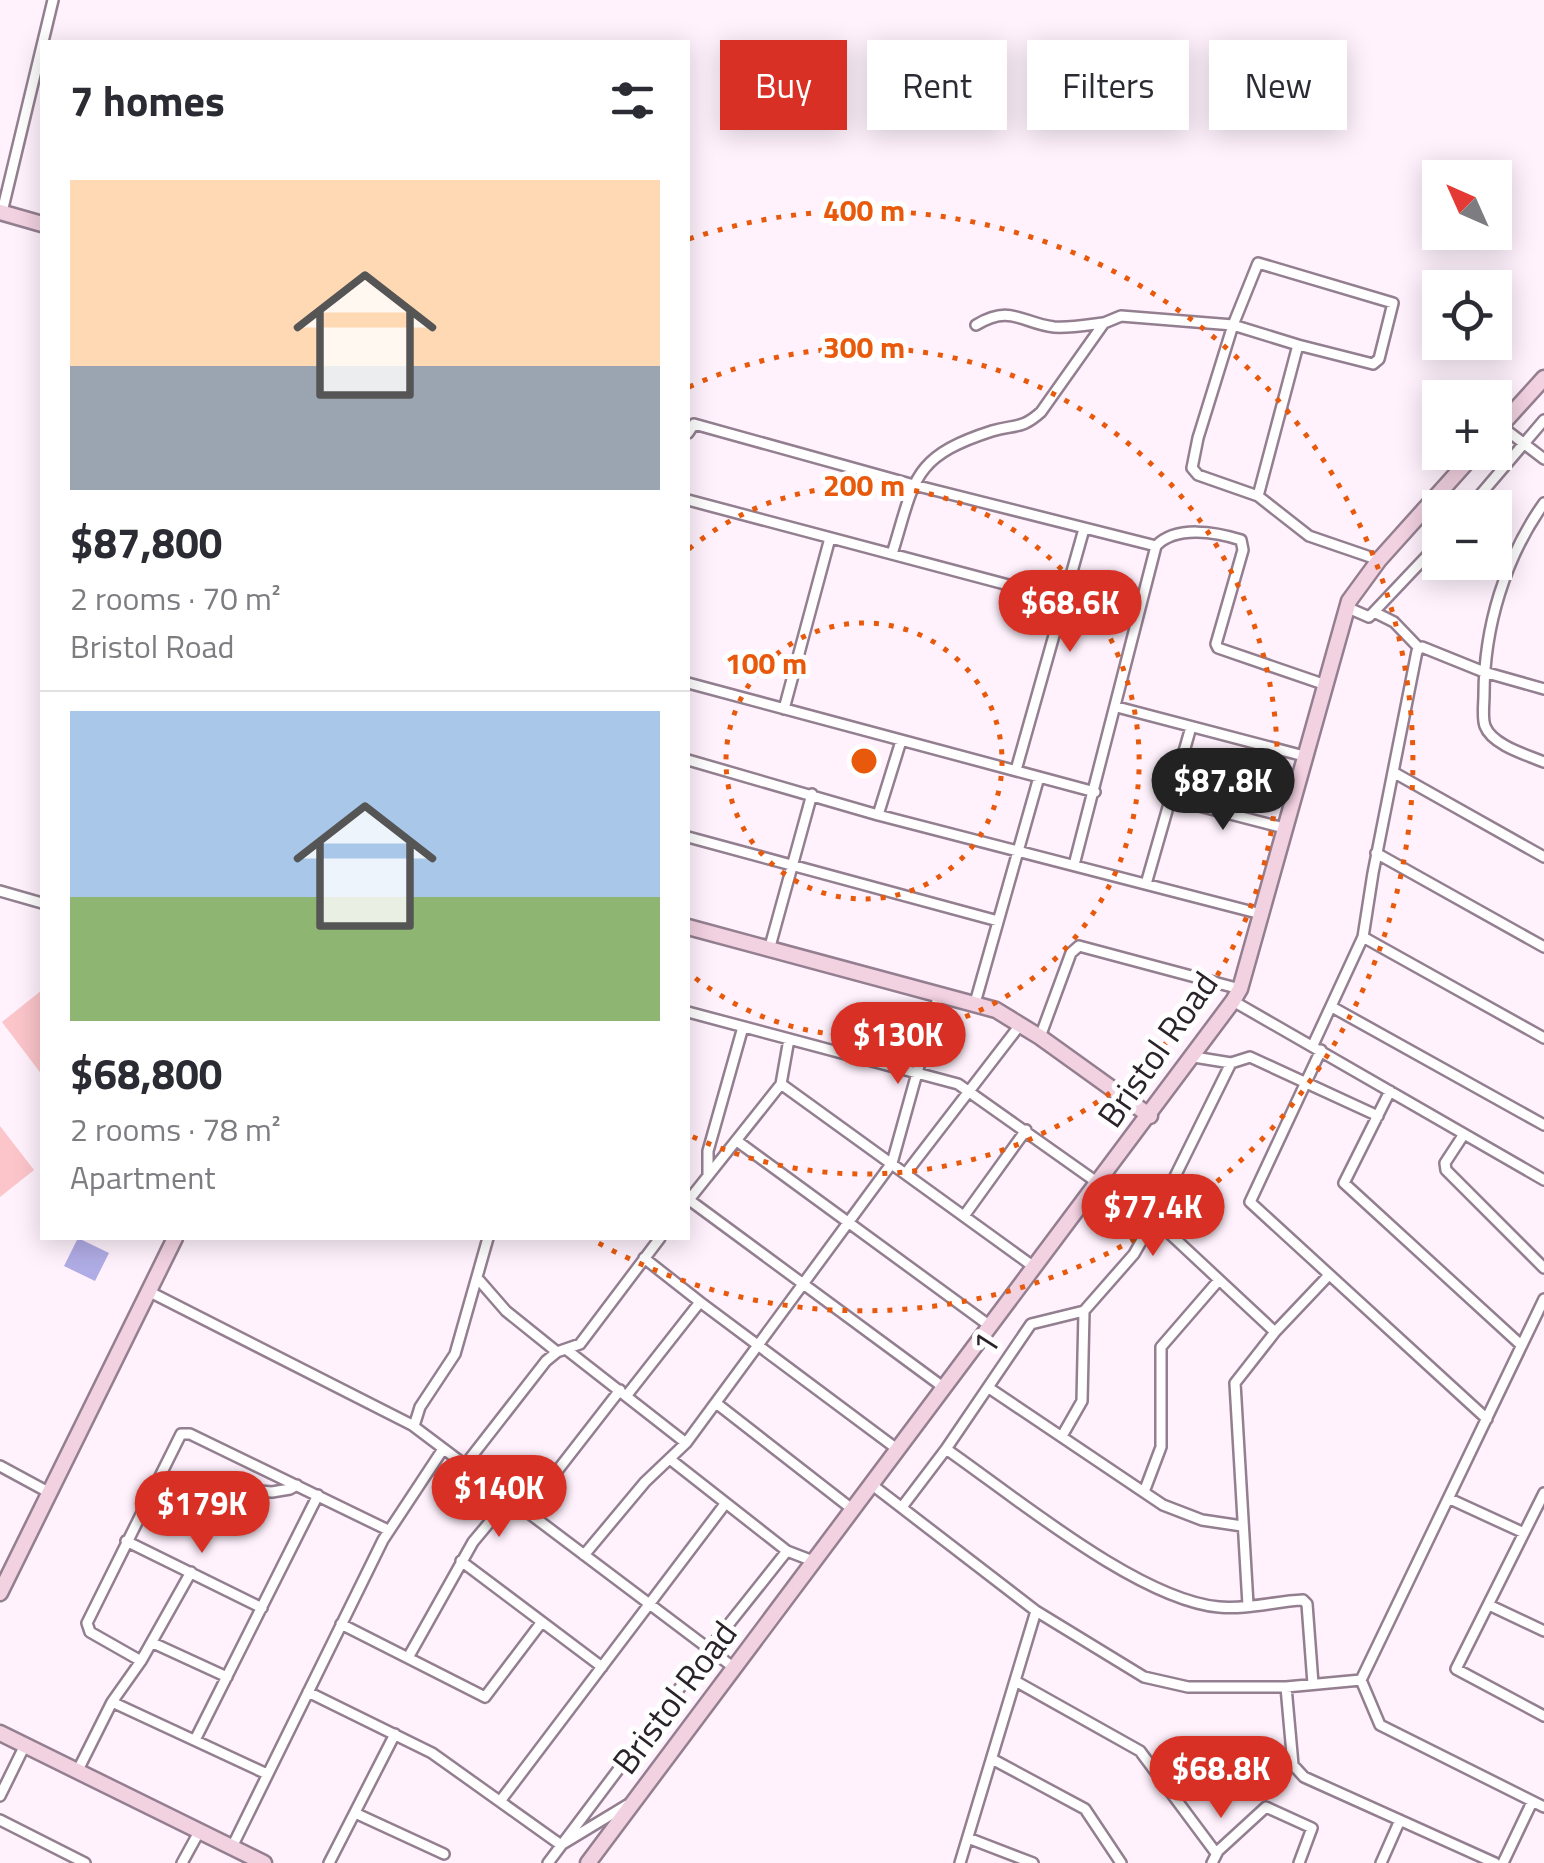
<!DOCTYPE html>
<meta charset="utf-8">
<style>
:root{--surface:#fff;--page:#f2f2f3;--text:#2b2b33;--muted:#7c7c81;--line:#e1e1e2;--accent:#d93025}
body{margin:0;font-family:"Titillium Web",sans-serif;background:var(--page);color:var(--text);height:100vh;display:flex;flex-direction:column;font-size:38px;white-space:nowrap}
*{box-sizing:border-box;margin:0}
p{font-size:32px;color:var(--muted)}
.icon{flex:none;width:55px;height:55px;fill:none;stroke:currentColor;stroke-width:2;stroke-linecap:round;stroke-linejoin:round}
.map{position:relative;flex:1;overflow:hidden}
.details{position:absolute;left:40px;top:40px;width:650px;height:1200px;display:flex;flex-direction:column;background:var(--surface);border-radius:0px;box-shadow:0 5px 25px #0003}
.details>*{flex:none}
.banner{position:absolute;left:720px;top:40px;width:672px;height:90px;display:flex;gap:20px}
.needle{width:65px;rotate:315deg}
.controls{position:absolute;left:1422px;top:160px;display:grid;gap:20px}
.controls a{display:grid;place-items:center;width:90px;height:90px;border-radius:0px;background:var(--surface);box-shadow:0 5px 25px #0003;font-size:50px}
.price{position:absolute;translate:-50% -85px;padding:0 22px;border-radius:35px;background:var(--accent);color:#fff;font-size:32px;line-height:65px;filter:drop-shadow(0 2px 5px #0008)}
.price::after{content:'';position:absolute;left:50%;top:60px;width:30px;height:22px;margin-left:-15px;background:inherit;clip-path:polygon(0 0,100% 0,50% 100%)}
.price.current{background:#222;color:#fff}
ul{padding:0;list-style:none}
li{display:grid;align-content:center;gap:20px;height:530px;padding:0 30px}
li+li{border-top:2px solid var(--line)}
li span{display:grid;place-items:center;height:310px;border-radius:0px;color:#555}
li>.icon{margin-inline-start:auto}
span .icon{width:180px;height:180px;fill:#fffc;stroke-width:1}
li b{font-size:42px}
h2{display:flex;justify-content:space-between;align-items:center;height:120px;padding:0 30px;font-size:42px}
.tag{padding:0 35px;border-radius:0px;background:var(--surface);box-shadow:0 5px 25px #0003;font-size:35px;line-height:90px}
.tag.current{background:var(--accent);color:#fff}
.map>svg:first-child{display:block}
.green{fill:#fbc5ca}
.water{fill:#b0ace5}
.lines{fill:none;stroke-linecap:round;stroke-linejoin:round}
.street-casing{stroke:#937f90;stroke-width:14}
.secondary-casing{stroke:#937f90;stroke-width:19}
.street{stroke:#fff;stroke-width:9}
.secondary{stroke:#f2d1e1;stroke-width:14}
.ring{fill:none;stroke:#e8590c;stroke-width:5;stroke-dasharray:5 10}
.labels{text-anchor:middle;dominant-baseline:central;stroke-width:10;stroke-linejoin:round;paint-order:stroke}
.street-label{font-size:35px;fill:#2b232a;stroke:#fff}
.centre{fill:#e8590c;stroke:#fff;stroke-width:5}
.ring-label{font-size:30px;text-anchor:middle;font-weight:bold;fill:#e8590c;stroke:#fff;stroke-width:10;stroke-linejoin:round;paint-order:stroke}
</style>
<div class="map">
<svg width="1544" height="1863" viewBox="0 0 1544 1863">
<rect width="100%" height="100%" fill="#fff2fd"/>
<!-- green -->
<path class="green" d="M42,990V1075L2,1022Z
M0,1126L34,1170L0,1197Z"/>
<!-- water -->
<path class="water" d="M78,1238L109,1253L95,1281L64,1266Z"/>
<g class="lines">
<defs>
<path id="street" d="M2,212L53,0
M976,325C1011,304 1021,323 1054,327C1071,328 1087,325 1103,323
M1298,345L1373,364L1379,359L1393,303L1258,263L1233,325L1198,438L1192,468L1198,475L1258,496L1309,536L1379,560
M1501,426L1544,459
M688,433L694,424L914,485L1156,546
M688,500L1065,600
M1544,503C1505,558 1484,627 1484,695C1484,704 1482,718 1485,726C1492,745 1527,755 1544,762
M1469,508L1544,420
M892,554C915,480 911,457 992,431C1015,424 1021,430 1041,412L1104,323L1121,316L1233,325L1298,345L1258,496
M1346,607L1369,617L1440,542
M1374,612L1394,622L1419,648
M688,683L1095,792
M1117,707L1304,756
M784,709L830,538
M688,760L878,815L1261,914
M1016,770L1084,529
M1393,772L1544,857
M1172,799L1284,828
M878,815L901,741
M688,837L998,921
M1376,853L1544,947
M1074,865L1156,546C1176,525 1216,532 1241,540L1243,550L1216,644L1218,648L1323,684
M1146,884L1191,727
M0,891L42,903
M1363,937L1544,1038
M769,950L812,794
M1233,1001L1544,1180
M975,1003L1039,777
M1332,1007L1544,1125
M688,1012L958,1084L1098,1183
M1040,1037L1071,953L1079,946L1240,989
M1313,1045L1363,937L1373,873L1417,651L1422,647L1484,672L1544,689
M1321,1050L1250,1202L1487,1419
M1194,1057L1231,1063L1250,1057L1378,1116
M781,1084L1034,1267
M1390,1091L1344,1183L1521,1345
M1464,1134L1445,1163L1446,1170L1544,1268
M737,1141L990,1326
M906,1173L1020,1025
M708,1176V1151L743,1027
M688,1199L943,1387
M688,1201L781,1084L789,1039
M964,1216L1026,1130
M1154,1219L1275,1332
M479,1280L506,1311L557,1352
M150,1292L412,1425L733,1667
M700,1302L897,1449
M567,1350L686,1443
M989,1388L1163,1505L1202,1520L1242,1526
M627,1395L700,1302L644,1258
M716,1403L852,1509
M414,1426L420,1407L455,1354L488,1238
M1062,1436L1082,1401L1084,1311L1134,1254L1154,1219L1231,1063
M946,1449C1014,1496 1139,1600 1219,1607C1246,1610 1276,1601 1303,1600L1307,1604L1313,1684
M671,1460L787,1551L813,1561
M465,1465L546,1361L557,1352L580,1344L660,1238
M0,1466L50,1493
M155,1483L272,1492L290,1489L297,1485
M871,1484L1036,1611L1144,1677L1188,1687H1286L1361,1680L1544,1299
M1144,1492L1161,1447V1347L1219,1280
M1544,1493L1456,1669L1544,1716
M1450,1499L1524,1533
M902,1507L946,1449L1031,1324L1084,1311
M526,1511L620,1390
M126,1541L262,1608
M584,1555L645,1482L686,1443L892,1163L939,994
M461,1561L602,1667
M1248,1605L1235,1383L1275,1332L1329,1275
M1489,1605L1544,1631
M341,1624L485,1697L541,1623
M153,1643L227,1677
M409,1656L473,1542L509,1499
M141,1661L191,1572
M1361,1680L1380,1725L1544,1807
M1017,1682L1140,1751L1216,1853
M1286,1687L1293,1765L1304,1777L1495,1863
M308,1692L432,1753L561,1845L627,1805
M112,1702L267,1774
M195,1740L318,1495
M992,1759L1085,1809L1121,1863
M78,1770L112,1702L141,1661L90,1632L87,1623L181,1434H190L388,1530
M0,1796L25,1745
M501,1800L725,1504
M355,1813L444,1854
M0,1820L85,1863
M968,1838L1033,1863
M232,1847L383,1540L443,1449
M182,1863L199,1832
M329,1863L395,1734
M548,1863L709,1649L787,1551
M960,1863L1036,1611
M1212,1863L1218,1851L1266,1807L1312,1828L1299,1863
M1381,1863L1400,1820
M1503,1863L1532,1802"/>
<path id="secondary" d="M0,212L42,224
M1495,432L1544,378
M688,927L996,1010L1040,1037L1150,1116
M0,1593L175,1238
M0,1733L264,1863
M588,1863L1233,1001L1240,989L1349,601L1379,560L1476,452"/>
</defs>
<!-- street casing -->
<use href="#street" class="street-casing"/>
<!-- secondary casing -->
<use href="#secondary" class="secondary-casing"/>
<!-- street -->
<use href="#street" class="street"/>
<!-- secondary -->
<use href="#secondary" class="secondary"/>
</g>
<!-- distance rings -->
<g class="ring">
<circle cx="864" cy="761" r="138"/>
<path d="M689 549A275 275 0 1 1 689 973"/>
<path d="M689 387A413 413 0 1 1 689 1135"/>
<path d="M689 239A550 550 0 1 1 593 1240"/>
</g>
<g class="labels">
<!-- street labels -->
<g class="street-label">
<text transform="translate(1157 1049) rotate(-55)">Bristol Road</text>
<text transform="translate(985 1343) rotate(-57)">1</text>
<text transform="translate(674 1697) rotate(-53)">Bristol Road</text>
</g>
</g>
<circle cx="864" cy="761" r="15" class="centre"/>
<g class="ring-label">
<text x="864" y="221">400 m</text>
<text x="864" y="358">300 m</text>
<text x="864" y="496">200 m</text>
<text x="766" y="674">100 m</text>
</g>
</svg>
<div class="controls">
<a><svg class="needle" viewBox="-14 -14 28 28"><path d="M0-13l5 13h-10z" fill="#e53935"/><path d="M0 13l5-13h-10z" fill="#7c7c81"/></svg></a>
<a><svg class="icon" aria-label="locate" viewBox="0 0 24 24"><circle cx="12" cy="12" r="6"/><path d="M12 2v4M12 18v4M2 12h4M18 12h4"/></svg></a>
<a>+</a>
<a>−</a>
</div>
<b class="price" style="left:1070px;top:655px">$68.6K</b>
<b class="price current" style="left:1223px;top:833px">$87.8K</b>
<b class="price" style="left:898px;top:1087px">$130K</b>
<b class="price" style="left:1153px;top:1259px">$77.4K</b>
<b class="price" style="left:499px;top:1540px">$140K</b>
<b class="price" style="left:202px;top:1556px">$179K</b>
<b class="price" style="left:1221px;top:1821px">$68.8K</b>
<div class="banner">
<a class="tag current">Buy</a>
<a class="tag">Rent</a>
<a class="tag">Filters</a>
<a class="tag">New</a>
</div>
<section class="details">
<h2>7 homes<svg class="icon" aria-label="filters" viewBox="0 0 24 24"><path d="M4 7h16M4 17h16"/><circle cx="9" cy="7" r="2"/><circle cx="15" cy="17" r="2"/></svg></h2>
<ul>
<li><span style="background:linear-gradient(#ffd9b3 60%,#9aa5b1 0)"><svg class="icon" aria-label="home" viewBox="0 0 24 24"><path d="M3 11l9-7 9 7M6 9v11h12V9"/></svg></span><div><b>$87,800</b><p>2 rooms · 70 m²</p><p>Bristol Road</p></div></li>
<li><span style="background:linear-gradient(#a9c7e8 60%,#8fb573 0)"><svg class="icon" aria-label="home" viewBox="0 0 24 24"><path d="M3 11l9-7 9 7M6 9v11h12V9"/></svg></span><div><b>$68,800</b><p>2 rooms · 78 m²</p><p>Apartment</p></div></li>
</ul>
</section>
</div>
